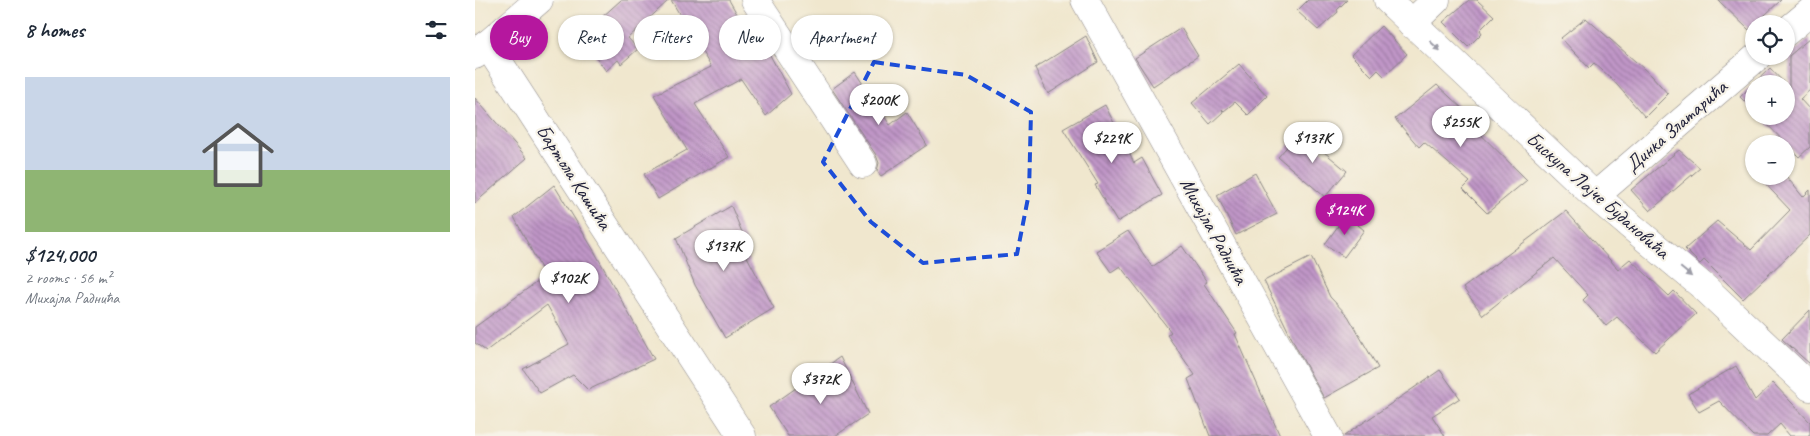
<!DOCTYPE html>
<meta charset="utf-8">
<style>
:root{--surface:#fff;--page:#f6f6f7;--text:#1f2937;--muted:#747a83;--line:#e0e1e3;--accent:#b5179e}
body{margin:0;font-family:Caveat,sans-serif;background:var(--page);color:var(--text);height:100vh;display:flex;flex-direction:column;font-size:19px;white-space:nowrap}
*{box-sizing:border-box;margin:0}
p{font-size:16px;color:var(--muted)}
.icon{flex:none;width:28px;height:28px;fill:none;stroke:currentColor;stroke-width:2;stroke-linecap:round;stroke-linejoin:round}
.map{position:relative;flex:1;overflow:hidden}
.sheet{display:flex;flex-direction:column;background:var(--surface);width:475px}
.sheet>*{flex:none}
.top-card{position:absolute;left:15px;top:15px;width:475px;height:45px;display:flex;gap:10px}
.controls{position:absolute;left:1270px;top:15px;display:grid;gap:10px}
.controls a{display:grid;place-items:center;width:50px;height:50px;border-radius:50%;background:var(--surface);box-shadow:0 1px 4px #0004;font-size:25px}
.price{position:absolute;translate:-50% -42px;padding:0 11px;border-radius:18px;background:#fff;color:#222;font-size:16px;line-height:32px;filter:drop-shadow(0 1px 2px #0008)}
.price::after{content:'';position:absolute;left:50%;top:30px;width:15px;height:11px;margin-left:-8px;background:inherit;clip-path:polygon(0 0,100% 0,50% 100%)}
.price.active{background:var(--accent);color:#fff}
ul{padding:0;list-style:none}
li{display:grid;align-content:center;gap:10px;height:265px;padding:0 25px}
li+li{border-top:1px solid var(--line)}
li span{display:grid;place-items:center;height:155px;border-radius:0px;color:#555}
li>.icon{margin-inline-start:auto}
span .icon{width:90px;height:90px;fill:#fffc;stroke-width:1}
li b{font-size:21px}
h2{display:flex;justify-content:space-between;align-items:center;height:60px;padding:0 25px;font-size:21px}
.chip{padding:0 18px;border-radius:22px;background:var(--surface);box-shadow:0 1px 4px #0004;font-size:18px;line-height:45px}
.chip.active{background:var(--accent);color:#fff}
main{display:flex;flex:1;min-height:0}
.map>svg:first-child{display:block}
.building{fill:url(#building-back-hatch)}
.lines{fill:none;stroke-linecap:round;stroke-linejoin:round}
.minor-casing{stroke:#898484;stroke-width:29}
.secondary-casing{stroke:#898484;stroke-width:29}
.minor{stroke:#fff;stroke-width:28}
.secondary{stroke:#fff;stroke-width:28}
.oneway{fill:#9c9ca7}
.marked{fill:none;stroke:#1d4ed8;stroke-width:4;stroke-dasharray:10 6;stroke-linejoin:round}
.labels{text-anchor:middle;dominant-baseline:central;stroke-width:4.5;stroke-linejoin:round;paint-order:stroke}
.street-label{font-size:20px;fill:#22223b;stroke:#f7f3e8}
</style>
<main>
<section class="sheet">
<h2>8 homes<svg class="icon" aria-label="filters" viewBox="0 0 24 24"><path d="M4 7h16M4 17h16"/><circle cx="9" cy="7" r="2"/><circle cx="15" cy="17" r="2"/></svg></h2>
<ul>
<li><span style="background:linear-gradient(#c9d6e8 60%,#8fb573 0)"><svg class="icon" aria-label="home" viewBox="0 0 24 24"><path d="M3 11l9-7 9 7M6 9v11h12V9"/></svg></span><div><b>$124,000</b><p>2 rooms · 56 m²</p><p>Михајла Раднића</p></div></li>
</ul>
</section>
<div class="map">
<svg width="1335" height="436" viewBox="0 0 1335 436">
<defs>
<pattern id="building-back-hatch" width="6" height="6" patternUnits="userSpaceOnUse" patternTransform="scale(1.25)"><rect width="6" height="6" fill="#c096c7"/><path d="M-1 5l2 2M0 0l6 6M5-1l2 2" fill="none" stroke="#9c7aa3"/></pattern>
</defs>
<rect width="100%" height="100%" fill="#f7f3e8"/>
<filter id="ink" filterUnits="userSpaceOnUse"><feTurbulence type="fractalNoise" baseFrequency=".02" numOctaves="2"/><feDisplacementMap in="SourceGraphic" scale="10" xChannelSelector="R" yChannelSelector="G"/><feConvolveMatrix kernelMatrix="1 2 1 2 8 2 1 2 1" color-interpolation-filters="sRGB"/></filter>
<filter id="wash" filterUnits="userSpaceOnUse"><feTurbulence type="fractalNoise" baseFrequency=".0096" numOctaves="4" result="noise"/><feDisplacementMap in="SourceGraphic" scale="20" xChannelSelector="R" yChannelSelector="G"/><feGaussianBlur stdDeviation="1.12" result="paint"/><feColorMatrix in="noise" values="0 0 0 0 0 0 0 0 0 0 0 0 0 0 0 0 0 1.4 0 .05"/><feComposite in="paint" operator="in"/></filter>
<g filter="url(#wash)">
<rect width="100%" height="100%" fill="#f0e7ce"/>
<g id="blocks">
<!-- building -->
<path class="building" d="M146,0H194L153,38L163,49L146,64L143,60L131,71L106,36Z
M196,0H254L281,47L289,44L316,94L291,116L266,79L220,104L254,157L183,199L169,174L212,150L179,95L236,67Z
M833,0H872L862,10L863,12L843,30L822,11Z
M994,0H1002L1019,16L1005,30L1007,33L993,47L968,22Z
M1243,0H1306L1274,30Z
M1111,18L1177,76L1193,94L1170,117L1136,78L1119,63L1114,68L1086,38Z
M906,26L932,54L909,76L903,70L897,76L876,55Z
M706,28L723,56L678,86L660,58Z
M611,36L623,62L573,94L560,68Z
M1335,38V90L1325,99L1335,110V147L1324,157L1284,116H1311V85L1314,88V56Z
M764,64L792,96L773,115L760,102L749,111L747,109L748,112L735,124L717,103Z
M1295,68L1310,84H1279V111L1265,97Z
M380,72L415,125L432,112L452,145L406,176L402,171L404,163L401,155L357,89Z
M962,85L988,109L984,113L1052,180L1012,213L988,189L995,182L949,142L944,147L920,119Z
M0,98L52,158L0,203Z
M630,105L659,163L667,158L687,195L642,222L620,185L623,184L588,129Z
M825,132L872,171L850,197L803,157Z
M1204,150L1225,168L1175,211L1156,190Z
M780,173L802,214L761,235L742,195Z
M1283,176H1311L1328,197L1335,190V235L1268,299L1229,260L1225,264L1210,249L1242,221L1276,250L1315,210Z
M79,185L118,249L179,359L113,390L98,375L65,393L48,369L94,344L72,305L11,351L0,343V327L70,276L39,217Z
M256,206L272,244L267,247L299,308L250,338L220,285L201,238Z
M1091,211L1143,269L1155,259L1194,296L1199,291L1221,314L1180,352L1142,317L1131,326L1108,300L1113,295L1079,258L1008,315L988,288Z
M871,215L889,230L869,257L850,244Z
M653,231L677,267L707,246L732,282L729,284L762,333L760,334L805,436H735L713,379L720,375L692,335L696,332L645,266L636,272L621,251Z
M836,257L855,297L873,316L903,368L849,398L822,349L789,281Z
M1335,310V364L1307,339Z
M365,357L393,414L360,436H313L294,407Z
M1261,366L1280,400L1298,383L1335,422V436H1315L1305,424L1292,436H1278L1244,401L1224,412L1213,394Z
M965,370L985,398L957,416L970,436H869Z"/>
</g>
</g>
<g filter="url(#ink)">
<use href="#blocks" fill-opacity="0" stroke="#898484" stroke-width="1"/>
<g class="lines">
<defs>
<path id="minor" d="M280,0L388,164
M610,0L853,436
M913,0L1120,196L1231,289L1335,387
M936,24L961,0
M1311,32L1335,12
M12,44L267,436
M1120,196L1283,56"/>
<path id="secondary" d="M0,55L64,0"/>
</defs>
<!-- minor casing -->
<use href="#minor" class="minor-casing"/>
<!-- secondary casing -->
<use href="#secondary" class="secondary-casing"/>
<!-- minor -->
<use href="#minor" class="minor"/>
<!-- secondary -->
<use href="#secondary" class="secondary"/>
</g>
<!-- one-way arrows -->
<defs><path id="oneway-solid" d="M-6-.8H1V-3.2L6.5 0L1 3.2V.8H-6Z" transform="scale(1.25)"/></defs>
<g class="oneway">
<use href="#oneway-solid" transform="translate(960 46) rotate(43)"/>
<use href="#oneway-solid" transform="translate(1211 272) rotate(40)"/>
</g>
</g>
<!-- marked area -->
<path class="marked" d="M399,62L491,75L556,112L554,193L542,254L448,263L396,222L348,162Z"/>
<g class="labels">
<!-- street labels -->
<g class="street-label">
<text transform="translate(1201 126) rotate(-41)">Динка Златарића</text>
<text transform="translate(99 177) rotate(57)">Бартола Кашића</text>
<text transform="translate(1123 195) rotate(41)">Бискупа Лајче Будановића</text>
<text transform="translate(739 231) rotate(61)">Михајла Раднића</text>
</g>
</g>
</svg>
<div class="controls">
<a><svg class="icon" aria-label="locate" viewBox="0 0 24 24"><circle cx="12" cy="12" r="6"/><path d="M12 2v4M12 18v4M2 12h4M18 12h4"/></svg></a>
<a>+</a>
<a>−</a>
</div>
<b class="price" style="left:404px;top:126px">$200K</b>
<b class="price" style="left:986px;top:148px">$255K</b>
<b class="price" style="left:637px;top:164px">$229K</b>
<b class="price" style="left:838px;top:164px">$137K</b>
<b class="price active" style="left:870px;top:236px">$124K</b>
<b class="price" style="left:249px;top:272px">$137K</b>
<b class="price" style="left:94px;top:304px">$102K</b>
<b class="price" style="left:346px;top:405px">$372K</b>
<div class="top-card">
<a class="chip active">Buy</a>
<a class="chip">Rent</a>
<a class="chip">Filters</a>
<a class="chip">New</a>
<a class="chip">Apartment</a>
</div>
</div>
</main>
